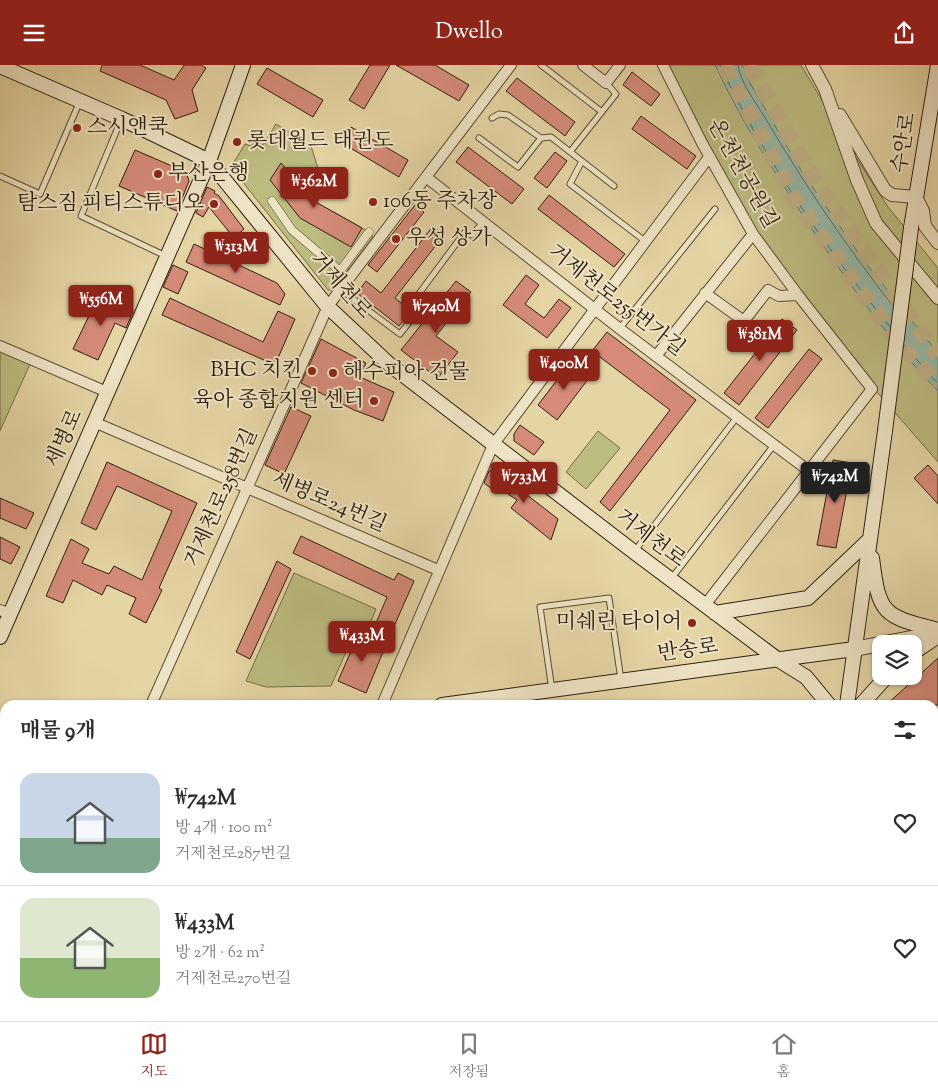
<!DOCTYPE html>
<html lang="ko">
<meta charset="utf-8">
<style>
:root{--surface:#fff;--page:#f7f7f7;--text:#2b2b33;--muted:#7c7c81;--line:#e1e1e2;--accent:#8f2418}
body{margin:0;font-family:"Sorts Mill Goudy","Noto Serif KR",serif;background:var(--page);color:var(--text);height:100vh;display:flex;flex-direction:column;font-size:19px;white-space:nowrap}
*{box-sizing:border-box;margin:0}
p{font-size:16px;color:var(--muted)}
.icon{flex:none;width:28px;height:28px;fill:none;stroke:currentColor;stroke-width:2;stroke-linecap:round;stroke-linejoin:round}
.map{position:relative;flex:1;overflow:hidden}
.panel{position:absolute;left:0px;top:635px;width:939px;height:321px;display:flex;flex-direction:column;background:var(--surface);border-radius:15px 15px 0 0;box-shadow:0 1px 4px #0004}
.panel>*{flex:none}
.buttons{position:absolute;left:872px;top:570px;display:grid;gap:10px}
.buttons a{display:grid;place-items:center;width:50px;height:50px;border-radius:10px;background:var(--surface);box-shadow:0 1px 4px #0004;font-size:25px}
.price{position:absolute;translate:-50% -42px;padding:0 11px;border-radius:5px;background:var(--accent);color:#fff;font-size:16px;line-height:32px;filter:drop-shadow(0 1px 2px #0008)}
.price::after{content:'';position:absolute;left:50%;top:30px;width:15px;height:11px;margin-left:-8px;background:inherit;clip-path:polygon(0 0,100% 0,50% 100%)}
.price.active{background:#222;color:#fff}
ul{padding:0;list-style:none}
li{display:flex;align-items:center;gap:15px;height:125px;padding:0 20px}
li+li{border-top:1px solid var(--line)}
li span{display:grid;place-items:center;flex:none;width:140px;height:100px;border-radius:15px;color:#555}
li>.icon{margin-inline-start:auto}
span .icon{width:60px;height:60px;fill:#fffc;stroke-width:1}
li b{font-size:21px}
h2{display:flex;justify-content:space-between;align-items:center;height:60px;padding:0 20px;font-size:21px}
header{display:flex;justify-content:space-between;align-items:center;height:65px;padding:0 20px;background:var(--accent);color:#fff;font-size:22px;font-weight:600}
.tab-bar{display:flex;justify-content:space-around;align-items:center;height:70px;border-top:1px solid var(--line);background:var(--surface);font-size:14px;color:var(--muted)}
.tab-bar a{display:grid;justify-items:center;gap:2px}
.tab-bar .active{color:var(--accent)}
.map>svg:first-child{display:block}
.green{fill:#bcbb80;stroke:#756e48}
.water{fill:#96b8a8;stroke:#6c7b6b}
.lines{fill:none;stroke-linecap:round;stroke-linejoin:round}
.shore{stroke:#626c5c;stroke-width:1}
.building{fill:#d58b78;stroke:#2e200f}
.trunk-tunnel{stroke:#c0b086;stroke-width:16;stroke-dasharray:16 8;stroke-linecap:butt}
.service-casing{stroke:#5c4d34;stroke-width:7}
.pedestrian-casing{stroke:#5c4d34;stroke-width:9}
.minor-casing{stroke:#5c4d34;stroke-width:12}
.tertiary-casing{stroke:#5c4d34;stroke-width:14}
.secondary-casing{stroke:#2e200f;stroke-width:16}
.service{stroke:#eee3c4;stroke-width:5}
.pedestrian{stroke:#eee3c4;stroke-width:8}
.minor{stroke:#eee3c4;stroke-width:10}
.tertiary{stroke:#eee3c4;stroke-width:12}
.secondary{stroke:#eee3c4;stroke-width:14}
.secondary-bridge-casing{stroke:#2e200f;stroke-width:16;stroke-linecap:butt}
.secondary-bridge{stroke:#eee3c4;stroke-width:14}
.poi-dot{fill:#8f2418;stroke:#eee3c4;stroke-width:2}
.labels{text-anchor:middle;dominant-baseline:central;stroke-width:4;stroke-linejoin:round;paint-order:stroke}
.poi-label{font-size:21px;fill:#2e200f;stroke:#eee3c4;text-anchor:start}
.street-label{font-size:21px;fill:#2e200f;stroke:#eee3c4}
</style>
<header><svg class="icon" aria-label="menu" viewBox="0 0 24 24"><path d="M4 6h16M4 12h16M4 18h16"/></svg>Dwello<svg class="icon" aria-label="share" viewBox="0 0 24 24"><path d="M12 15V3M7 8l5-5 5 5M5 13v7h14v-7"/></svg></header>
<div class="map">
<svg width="938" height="956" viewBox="0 0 938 956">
<rect width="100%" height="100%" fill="#e5d4a4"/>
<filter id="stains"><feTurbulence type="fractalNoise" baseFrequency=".004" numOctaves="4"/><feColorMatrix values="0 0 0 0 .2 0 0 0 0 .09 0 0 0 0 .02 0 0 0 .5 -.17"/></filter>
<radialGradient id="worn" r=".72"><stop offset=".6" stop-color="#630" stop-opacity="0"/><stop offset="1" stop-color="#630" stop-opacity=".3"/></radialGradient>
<!-- green -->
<path class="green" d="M666,0H801L852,86L888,142L938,203V397L877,327L754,167Z
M276,59L311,81L323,119L314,126L312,135L369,167L373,172L333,225H328L231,102L245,79L251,81L255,76L263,80Z
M0,286L30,299L0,366Z
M598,366L620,383L586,424L566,407Z
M294,508L376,544L367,566L357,562L331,621L266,622L246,616Z"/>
<!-- water -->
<path class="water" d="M715,0H742L750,18L802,107L864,196L938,288V326C892,279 853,224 816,170C779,115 743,60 715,0Z"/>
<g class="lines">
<!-- shore -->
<path class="shore" d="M720,0C764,94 825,182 890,262
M738,0C740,17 755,36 764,51C803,117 845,180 893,241
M904,280L938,319"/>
</g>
<!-- building -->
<path class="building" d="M102,0H140L174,15L184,0H201L206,3L192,25L198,46L175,54L166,35L100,6Z
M370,0H390L364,44L349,35Z
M396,0H435L469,20L459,36Z
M267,3L323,35L313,52L257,19Z
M632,7L660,29L651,41L623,20Z
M517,13L575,57L565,71L506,26Z
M641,51L696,91L687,104L632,64Z
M351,62L408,95L399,112L342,78Z
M468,82L524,124L512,139L456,97Z
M135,85L186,107L189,116L177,146L119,121Z
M555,87L567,96L547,123L534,113Z
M281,98L312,135L362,163L351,182L300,153L270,115Z
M207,122L215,126L214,128L219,131L244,164L234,173L209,142L203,152L196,148Z
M549,130L625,189L614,202L538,144Z
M415,140L424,147L377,207L368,200Z
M433,161L444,170L395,233L411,246L399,261L357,228L366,216L381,228Z
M194,179L277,218L285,229L280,240L186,197Z
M173,200L188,207L178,229L163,222Z
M526,210L539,220L525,239L544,253L559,234L571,243L547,273L503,240Z
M456,216L471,227L436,271L458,287L438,313L401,285Z
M98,232L133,247L126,263L115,258L98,295L73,284Z
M170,233L263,277L278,246L295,254L275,300L162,250Z
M782,254L797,265L739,340L724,328Z
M607,267L696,335L610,446L600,437L670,345L592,286Z
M321,274L366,298L360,312L394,327L383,356L354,345L301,318Z
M809,284L822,294L768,363L755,353Z
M570,298L589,313L557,355L538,340Z
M291,342L311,351L284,409L265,400Z
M520,360L544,377L534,390L514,376V369Z
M833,395L852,398L836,483L817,480Z
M107,397L197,438L159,523L162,525L146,558L129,549L136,533L107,520L102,530L73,515L63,538L46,531L71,474L89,484L82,498L109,509L114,501L142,515L172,446L117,421L96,465L81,458Z
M928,400L938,411V439L914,413Z
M495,405L558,454L551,475L511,443L517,435L502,425L496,427L484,418L489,406Z
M0,433L34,448L26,464L0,453Z
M301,471L394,515L398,508L414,516L392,566L376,558L387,532L293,488Z
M0,472L20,482L11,499L0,494Z
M277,496L291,504L250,594L236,587Z
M359,568L386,580L366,628L338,616Z
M938,593V640H886Z"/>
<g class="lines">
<!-- trunk-tunnel -->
<path class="trunk-tunnel" d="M724,0L795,135L899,279L938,319
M749,0L812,111L938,291"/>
<defs>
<path id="service" d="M541,0L602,47
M492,53L499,49L508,50L541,73L551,72L614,121
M121,55L81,151L166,191
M479,73L518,102L541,73
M570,87L616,29L606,18
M582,96L570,119L645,176
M0,111L40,129L80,36
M341,225L400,269L422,241L415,234L464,168L472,170L484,156
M620,263L715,144
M634,487L737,352
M671,514L774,380
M552,625L540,542L609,533L621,615
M480,956L481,951"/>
<path id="pedestrian" d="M272,136L292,165L340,206L369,167"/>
<path id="minor" d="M583,0L606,18L620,0
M663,0L702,78L753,169L798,230L872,324L705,540
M426,112L620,264L809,406
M705,228L744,256L768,225L779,231L798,230
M0,281L107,327
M656,291L753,169
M94,357L438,505
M0,545L10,549
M151,640L328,241L511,0
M382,640L493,380L709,92
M934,786H938
M934,885H938
M0,886L5,885
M0,932L5,926"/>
<path id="tertiary" d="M812,0L825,24L857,115L876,158L938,233
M840,50L885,125L892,130L916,132L923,146L925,161L938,178
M724,951L726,956
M232,956L235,951"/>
<path id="secondary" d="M0,1L122,54L209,96L327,241L389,299L634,487L777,594L806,612L829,640
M911,163L938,0
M872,493C879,550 883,551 938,565
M715,548L808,533L869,475
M0,572L209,96L243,0
M914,587L938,571
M442,640L854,584L938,568
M847,640L885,366
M861,640L887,611
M0,700H5
M843,951L845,956"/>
</defs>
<!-- service casing -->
<use href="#service" class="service-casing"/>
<!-- pedestrian casing -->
<use href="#pedestrian" class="pedestrian-casing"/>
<!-- minor casing -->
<use href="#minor" class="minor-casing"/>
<!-- tertiary casing -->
<use href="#tertiary" class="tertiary-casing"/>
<!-- secondary casing -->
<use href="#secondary" class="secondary-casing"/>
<!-- service -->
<use href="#service" class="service"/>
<!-- pedestrian -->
<use href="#pedestrian" class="pedestrian"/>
<!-- minor -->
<use href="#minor" class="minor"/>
<!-- tertiary -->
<use href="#tertiary" class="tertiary"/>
<!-- secondary -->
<use href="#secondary" class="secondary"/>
<defs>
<path id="secondary-bridge" d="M885,366L911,163"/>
</defs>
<!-- secondary-bridge casing -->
<use href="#secondary-bridge" class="secondary-bridge-casing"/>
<!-- secondary-bridge -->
<use href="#secondary-bridge" class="secondary-bridge"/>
</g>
<!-- markers -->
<g class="poi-dot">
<circle cx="77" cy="63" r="5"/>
<circle cx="237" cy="77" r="5"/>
<circle cx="158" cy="109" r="5"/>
<circle cx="373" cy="137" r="5"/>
<circle cx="214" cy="139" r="5"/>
<circle cx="396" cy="174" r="5"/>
<circle cx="312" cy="306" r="5"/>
<circle cx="333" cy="308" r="5"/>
<circle cx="374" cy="336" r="5"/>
<circle cx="692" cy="558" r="5"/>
</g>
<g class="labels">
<!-- poi labels -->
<g class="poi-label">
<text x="87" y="63">스시앤쿡</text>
<text x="247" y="77">롯데월드 태권도</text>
<text x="168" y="109">부산은행</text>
<text x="383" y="137">106동 주차장</text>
<text x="204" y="139" text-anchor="end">탐스짐 피티스튜디오</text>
<text x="406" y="174">우성 상가</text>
<text x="302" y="306" text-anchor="end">BHC 치킨</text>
<text x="343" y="308">해수피아 건물</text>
<text x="364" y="336" text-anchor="end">육아 종합지원 센터</text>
<text x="682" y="558" text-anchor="end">미쉐린 타이어</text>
</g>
<!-- street labels -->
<g class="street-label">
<text transform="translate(905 78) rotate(-81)">수안로</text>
<text transform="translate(742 109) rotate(61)">온천천공원길</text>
<text transform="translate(340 221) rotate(48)">거제천로</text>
<text transform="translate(616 236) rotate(38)">거제천로255번가길</text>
<text transform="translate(65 374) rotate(-66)">세병로</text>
<text transform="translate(222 433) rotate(-66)">거제천로258번길</text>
<text transform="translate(329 438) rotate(23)">세병로24번길</text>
<text transform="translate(650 474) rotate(37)">거제천로</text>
<text transform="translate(688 586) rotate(-8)">반송로</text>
</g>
</g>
<rect width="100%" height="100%" filter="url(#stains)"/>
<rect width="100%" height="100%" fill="url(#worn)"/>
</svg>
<div class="buttons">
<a><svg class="icon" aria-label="layers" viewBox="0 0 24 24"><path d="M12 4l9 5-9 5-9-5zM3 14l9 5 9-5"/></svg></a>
</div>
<b class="price" style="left:314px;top:144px">₩362M</b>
<b class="price" style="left:236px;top:209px">₩313M</b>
<b class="price" style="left:101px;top:262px">₩556M</b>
<b class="price" style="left:436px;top:269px">₩740M</b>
<b class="price" style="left:760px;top:297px">₩381M</b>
<b class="price" style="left:564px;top:326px">₩400M</b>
<b class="price" style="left:524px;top:439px">₩733M</b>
<b class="price active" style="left:835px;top:439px">₩742M</b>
<b class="price" style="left:362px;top:598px">₩433M</b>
<section class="panel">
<h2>매물 9개<svg class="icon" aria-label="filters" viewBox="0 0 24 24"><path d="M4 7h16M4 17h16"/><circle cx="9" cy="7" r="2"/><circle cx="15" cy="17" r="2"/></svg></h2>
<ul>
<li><span style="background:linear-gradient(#c9d6e8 65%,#7fa58c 0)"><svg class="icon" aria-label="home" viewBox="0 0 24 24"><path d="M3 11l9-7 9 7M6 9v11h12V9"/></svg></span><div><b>₩742M</b><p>방 4개 · 100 m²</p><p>거제천로287번길</p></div><svg class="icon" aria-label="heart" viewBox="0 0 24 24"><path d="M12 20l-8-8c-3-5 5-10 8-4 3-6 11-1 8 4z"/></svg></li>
<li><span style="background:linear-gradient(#dfe7d0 60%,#8fb573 0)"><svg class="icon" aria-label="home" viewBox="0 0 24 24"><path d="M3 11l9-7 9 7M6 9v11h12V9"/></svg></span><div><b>₩433M</b><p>방 2개 · 62 m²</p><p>거제천로270번길</p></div><svg class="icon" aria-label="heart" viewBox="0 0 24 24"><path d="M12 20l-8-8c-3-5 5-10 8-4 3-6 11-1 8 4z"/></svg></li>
</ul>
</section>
</div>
<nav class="tab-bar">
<a class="active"><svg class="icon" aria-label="map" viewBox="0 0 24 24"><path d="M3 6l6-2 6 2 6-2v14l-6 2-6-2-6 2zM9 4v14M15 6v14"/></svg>지도</a>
<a><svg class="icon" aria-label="saved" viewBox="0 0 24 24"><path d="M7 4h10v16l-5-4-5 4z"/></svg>저장됨</a>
<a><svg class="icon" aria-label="home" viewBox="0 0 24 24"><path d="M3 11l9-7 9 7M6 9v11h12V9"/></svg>홈</a>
</nav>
